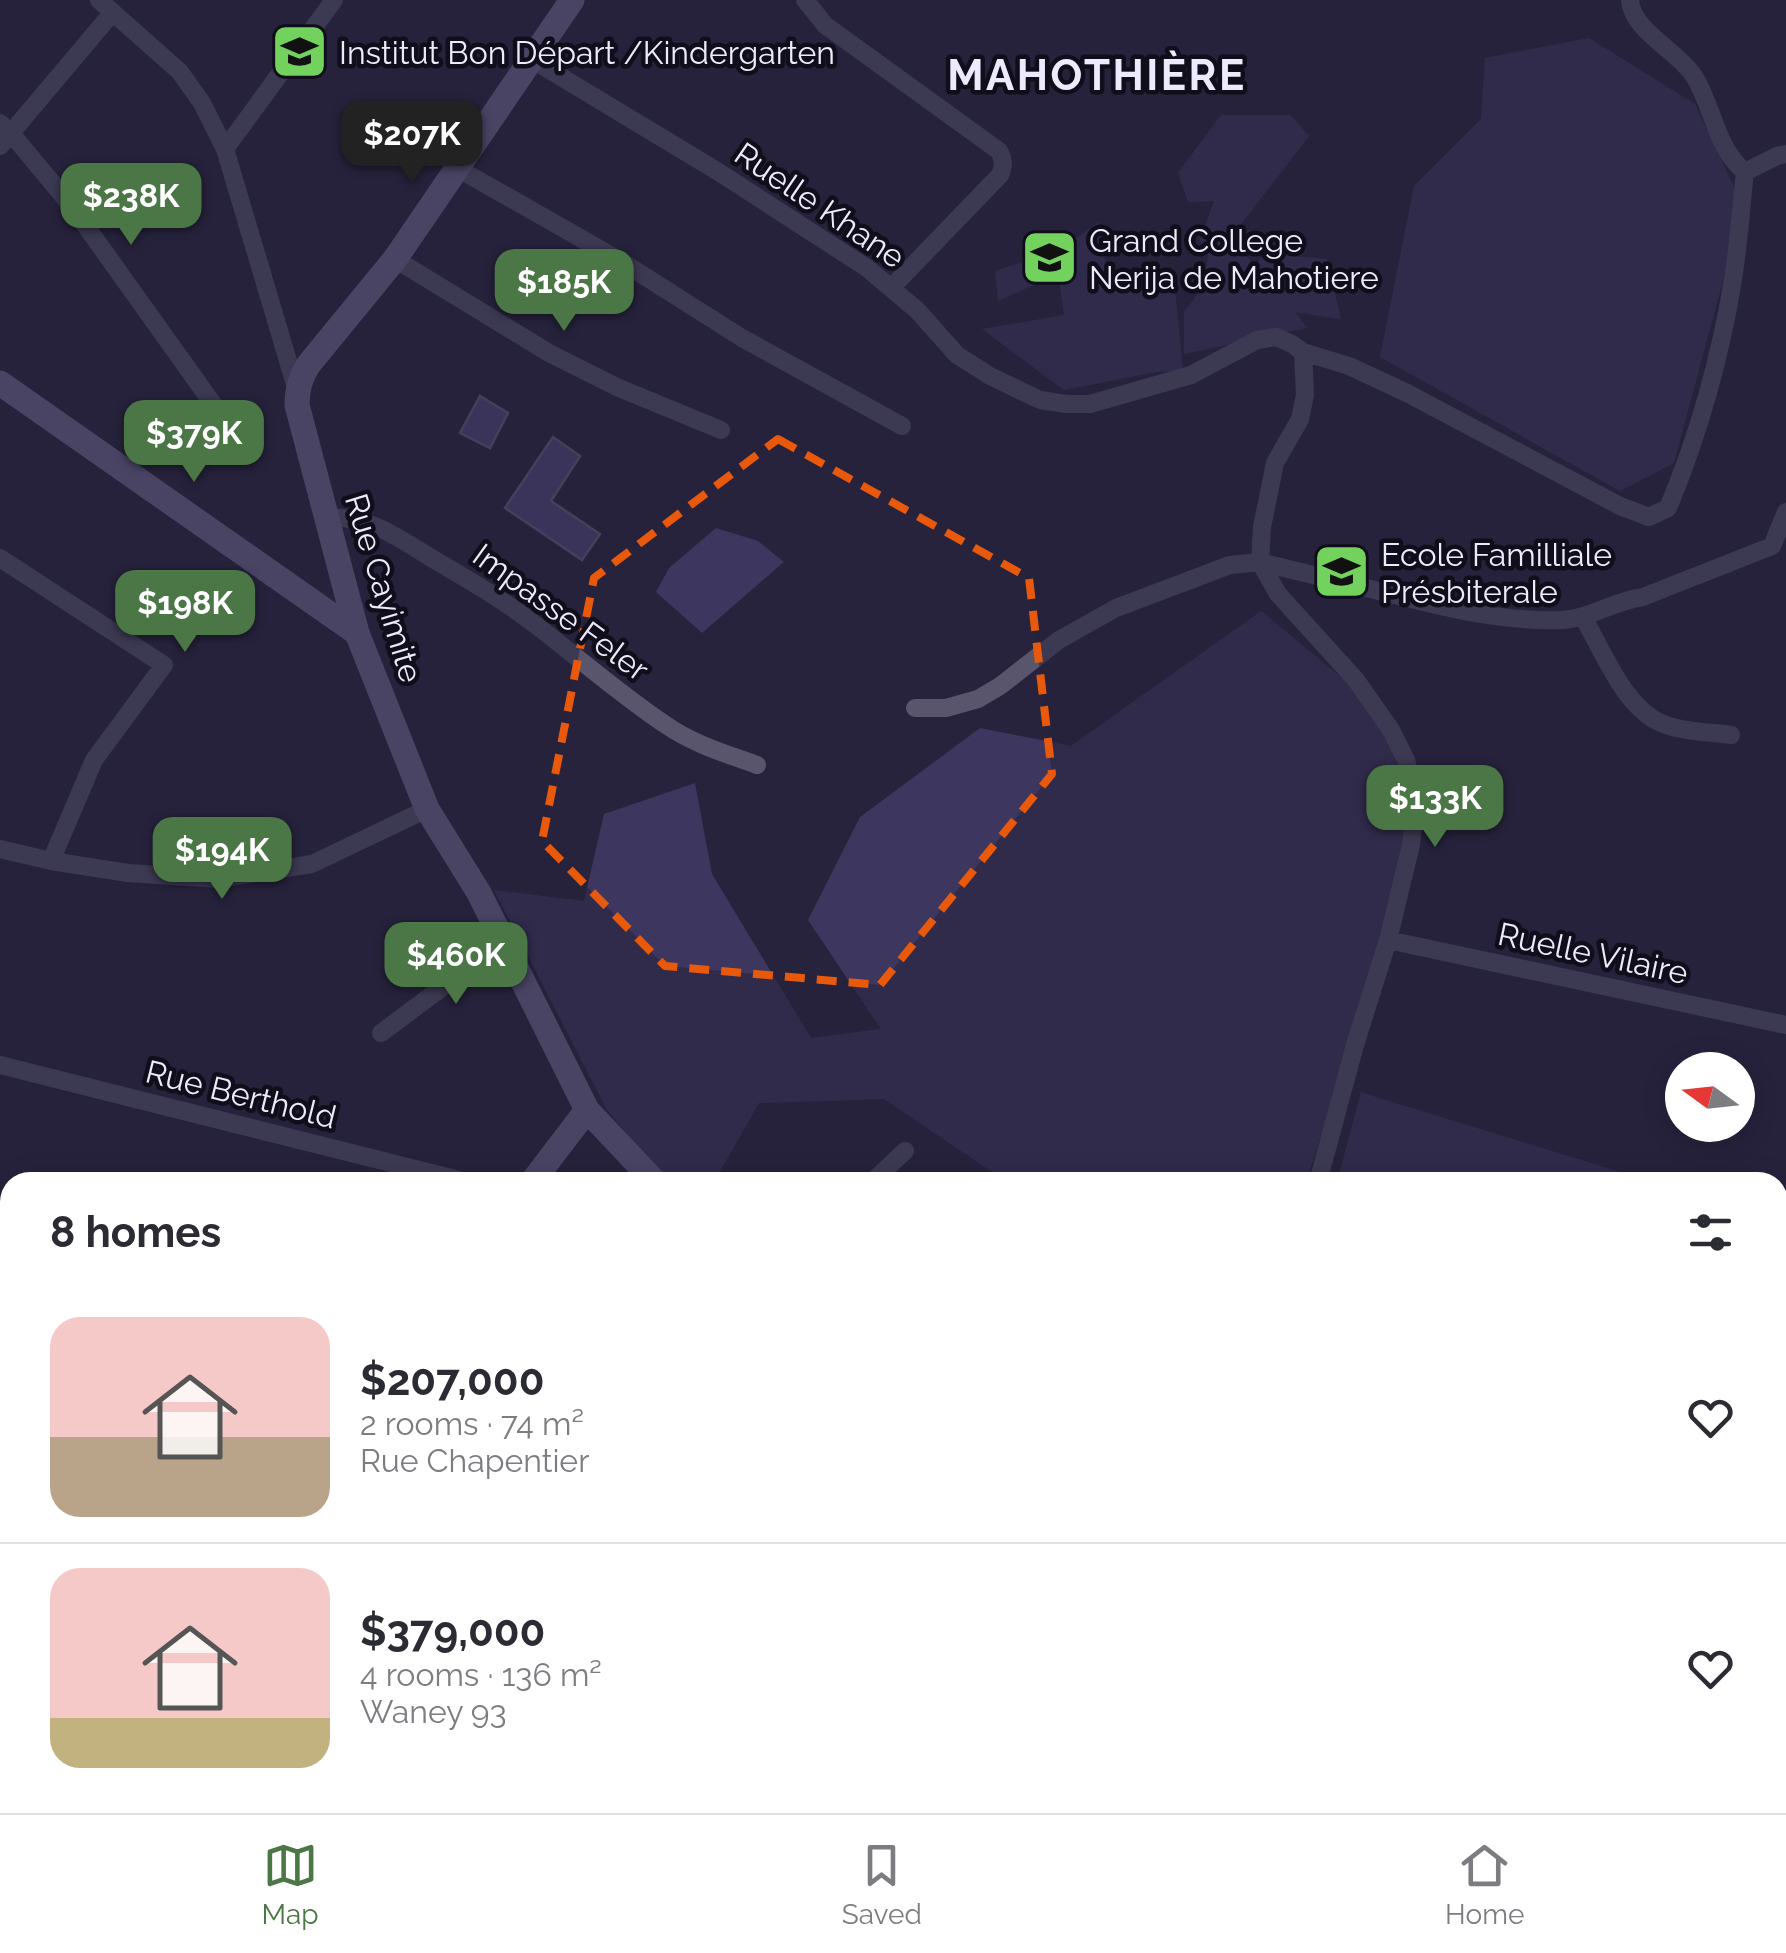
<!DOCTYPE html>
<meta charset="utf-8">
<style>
:root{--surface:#fff;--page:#f2f2f3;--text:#2b2b33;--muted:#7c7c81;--line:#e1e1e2;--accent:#4b7646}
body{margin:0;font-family:Raleway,sans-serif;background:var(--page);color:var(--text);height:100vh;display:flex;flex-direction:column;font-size:38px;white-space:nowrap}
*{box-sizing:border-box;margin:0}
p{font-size:32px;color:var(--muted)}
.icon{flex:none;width:55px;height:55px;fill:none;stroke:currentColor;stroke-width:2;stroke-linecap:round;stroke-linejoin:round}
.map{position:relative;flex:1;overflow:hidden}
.side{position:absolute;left:0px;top:1172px;width:1788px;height:642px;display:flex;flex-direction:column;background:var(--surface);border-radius:30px 30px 0 0;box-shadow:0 5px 25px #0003}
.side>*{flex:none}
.needle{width:65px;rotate:285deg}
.controls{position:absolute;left:1665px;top:1052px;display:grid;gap:20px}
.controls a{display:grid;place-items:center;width:90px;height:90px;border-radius:50%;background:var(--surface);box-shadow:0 5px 25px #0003;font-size:50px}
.price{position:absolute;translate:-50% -85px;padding:0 22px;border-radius:20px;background:var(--accent);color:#fff;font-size:32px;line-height:65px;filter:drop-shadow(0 2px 5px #0008)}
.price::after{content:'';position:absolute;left:50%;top:60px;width:30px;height:22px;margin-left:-15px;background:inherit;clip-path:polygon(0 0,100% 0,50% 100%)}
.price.selected{background:#222;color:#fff}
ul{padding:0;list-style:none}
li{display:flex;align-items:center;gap:30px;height:250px;padding:0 50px}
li+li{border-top:2px solid var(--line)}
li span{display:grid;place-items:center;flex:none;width:280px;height:200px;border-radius:30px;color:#555}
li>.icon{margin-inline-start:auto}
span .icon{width:120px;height:120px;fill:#fffc;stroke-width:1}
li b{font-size:42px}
h2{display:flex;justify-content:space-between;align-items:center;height:120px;padding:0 50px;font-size:42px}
.menu{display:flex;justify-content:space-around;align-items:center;height:140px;border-top:2px solid var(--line);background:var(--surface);font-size:28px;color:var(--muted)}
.menu a{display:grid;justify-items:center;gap:5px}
.menu .selected{color:var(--accent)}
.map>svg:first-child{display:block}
.green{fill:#3d365e}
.building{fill:#534a80;stroke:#696584;stroke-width:2.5}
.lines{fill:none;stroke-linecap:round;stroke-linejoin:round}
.street{stroke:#58556d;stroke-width:18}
.secondary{stroke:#736e95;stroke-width:25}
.marked{fill:none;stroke:#e8590c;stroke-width:8;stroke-dasharray:20 12;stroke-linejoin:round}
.labels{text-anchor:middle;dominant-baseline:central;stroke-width:9;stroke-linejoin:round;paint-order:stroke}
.poi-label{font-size:32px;fill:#eceafc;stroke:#100e1a;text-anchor:start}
.street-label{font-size:32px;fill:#eceafc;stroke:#100e1a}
.district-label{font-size:42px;font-weight:bold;letter-spacing:2.5px;fill:#eceafc;stroke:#100e1a}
</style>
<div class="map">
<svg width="1786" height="1813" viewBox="0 0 1786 1813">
<rect width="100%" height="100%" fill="#27233d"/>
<!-- green -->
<path class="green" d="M1589,38L1695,104L1743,206L1674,463L1620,491L1380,357L1414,186L1481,119L1485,58Z
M1221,115H1290L1309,136L1241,224L1235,244L1255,266L1264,254L1327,259L1341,319L1295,312L1307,328L1184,354V312L1203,287L1208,256L1200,240L1214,201L1188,202L1178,173Z
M1099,222L1098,247L1121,289L1173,269L1183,371L1156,372L1064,390L982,329L1064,315L1058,274L998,301L995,271L1060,250Z
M716,528L758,541L784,562L702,633L656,592L669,568Z
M1261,611L1359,692L1428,807L1306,1182H1007L884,1099L759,1103L714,1182H667L607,1110L494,890L584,901L604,814L695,783L712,874L811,1038L881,1029L808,920L860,817L980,728L1071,746Z
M1361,1092L1382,1099L1653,1182H1337Z
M1786,1245V1390L1778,1387V1246Z"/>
<!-- building -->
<path class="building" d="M480,396L508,413L490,448L460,433Z
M553,437L580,456L551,501L600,534L582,560L505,508Z"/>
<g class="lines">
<!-- street -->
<path class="street" d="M99,0L180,72L202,103L225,149L297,391
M805,0L825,25L999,151C1004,160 1004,166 1000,175L891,288
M533,60L717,171L867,268L917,310L957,355L990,376L1040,400L1066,404H1090L1191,375L1257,340L1276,337L1292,344L1303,352L1349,366L1407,393L1620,506L1649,517L1668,508C1698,437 1721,355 1733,279C1739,243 1741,207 1745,172C1715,147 1714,108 1694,76C1677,50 1632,31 1630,0
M0,123L10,132L73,208L218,411
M0,146L113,12
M225,149L334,0
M457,168L619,260L742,338L902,426
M1745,172L1777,156L1786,154
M395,259L549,353L619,388L721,430
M1303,352L1305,395L1300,419L1275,463L1262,527L1260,562L1278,594L1356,680L1391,730L1406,760L1416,801L1411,845L1388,940L1355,1045L1318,1182
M328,518C369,515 400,539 433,559C469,580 505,601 537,626C580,659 621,695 666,725C693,744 727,754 757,765
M0,558L164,665L94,760L51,861
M1583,617C1603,651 1624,707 1661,723C1682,732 1708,732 1731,735
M915,708H946L978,699L1000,686L1059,640L1116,608L1230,565L1260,562C1305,573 1350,584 1395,595C1450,609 1505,622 1562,620C1591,618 1614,601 1643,597L1772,546L1786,512
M0,849L51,861L128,873L218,879L312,864L427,809
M1388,940L1786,1025
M381,1033L503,942
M0,1065L467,1182
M872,1182L905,1151
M0,1299L10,1302
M1778,1504L1786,1508
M0,1734L10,1736
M282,1805L292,1813
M653,1805L664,1813
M932,1813L939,1805"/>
<!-- secondary -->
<path class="secondary" d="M572,0L395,259L309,364C300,377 297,389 297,405L357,633L427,809L479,893L587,1110L655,1182
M0,383L357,633
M532,1182L587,1110
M0,1511L10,1513
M751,1805V1813
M48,1813L54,1805"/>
</g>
<!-- marked area -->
<path d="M0 0H1786V1813H0ZM778,439L1029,578L1052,774L880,985L665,966L542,841L594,578Z" fill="#27233d" fill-opacity=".55" fill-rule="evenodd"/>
<path class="marked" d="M778,439L1029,578L1052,774L880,985L665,966L542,841L594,578Z"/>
<!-- icons -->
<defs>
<symbol id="school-square" viewBox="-11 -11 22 22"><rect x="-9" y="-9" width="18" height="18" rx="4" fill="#72d25d" stroke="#100e1a"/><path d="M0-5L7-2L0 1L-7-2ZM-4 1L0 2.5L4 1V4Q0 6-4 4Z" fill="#111"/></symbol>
</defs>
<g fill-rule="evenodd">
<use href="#school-square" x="268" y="20" width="63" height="63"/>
<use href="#school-square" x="1018" y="226" width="63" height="63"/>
<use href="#school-square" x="1310" y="540" width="63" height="63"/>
</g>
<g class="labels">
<!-- poi labels -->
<g class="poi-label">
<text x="339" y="52">Institut Bon Départ /Kindergarten</text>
<text x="1089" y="240">Grand College<tspan x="1089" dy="37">Nerija de Mahotiere</tspan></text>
<text x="1381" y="554">Ecole Familliale<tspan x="1381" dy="37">Présbiterale</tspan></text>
</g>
<!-- street labels -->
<g class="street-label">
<text transform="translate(820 205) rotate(34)">Ruelle Khane</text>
<text transform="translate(384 588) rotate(73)">Rue Cayimite</text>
<text transform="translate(561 612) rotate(36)">Impasse Feler</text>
<text transform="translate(1593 953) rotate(12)">Ruelle Vilaire</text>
<text transform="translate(241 1094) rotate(14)">Rue Berthold</text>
</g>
<!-- district labels -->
<g class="district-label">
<text x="1097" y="75">MAHOTHIÈRE</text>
</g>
</g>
</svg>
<div class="controls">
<a><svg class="needle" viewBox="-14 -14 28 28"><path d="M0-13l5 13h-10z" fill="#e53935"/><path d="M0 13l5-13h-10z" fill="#7c7c81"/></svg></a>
</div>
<b class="price selected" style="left:412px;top:186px">$207K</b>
<b class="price" style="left:131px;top:248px">$238K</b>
<b class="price" style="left:564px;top:334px">$185K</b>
<b class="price" style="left:194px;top:485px">$379K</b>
<b class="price" style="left:185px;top:655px">$198K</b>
<b class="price" style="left:1435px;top:850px">$133K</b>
<b class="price" style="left:222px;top:902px">$194K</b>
<b class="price" style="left:456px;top:1007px">$460K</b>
<section class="side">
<h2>8 homes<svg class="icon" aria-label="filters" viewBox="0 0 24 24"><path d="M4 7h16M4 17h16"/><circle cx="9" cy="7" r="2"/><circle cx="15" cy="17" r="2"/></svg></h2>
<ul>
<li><span style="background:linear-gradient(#f6c9c9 60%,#b9a48a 0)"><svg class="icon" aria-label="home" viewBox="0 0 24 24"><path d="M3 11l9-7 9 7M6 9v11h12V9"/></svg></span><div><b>$207,000</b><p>2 rooms · 74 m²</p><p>Rue Chapentier</p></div><svg class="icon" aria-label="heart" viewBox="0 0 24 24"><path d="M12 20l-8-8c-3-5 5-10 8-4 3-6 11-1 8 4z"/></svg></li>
<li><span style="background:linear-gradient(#f6c9c9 75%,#c2b280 0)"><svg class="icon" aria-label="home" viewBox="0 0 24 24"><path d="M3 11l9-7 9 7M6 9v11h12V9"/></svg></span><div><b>$379,000</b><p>4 rooms · 136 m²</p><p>Waney 93</p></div><svg class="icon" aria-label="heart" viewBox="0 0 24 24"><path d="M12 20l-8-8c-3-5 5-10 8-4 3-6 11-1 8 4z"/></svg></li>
</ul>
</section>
</div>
<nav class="menu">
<a class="selected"><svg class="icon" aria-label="map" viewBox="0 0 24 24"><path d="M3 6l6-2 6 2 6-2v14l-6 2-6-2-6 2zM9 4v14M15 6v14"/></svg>Map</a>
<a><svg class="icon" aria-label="saved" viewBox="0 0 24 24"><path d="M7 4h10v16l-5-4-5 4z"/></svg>Saved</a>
<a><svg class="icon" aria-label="home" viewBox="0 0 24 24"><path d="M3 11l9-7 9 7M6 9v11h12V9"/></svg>Home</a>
</nav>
